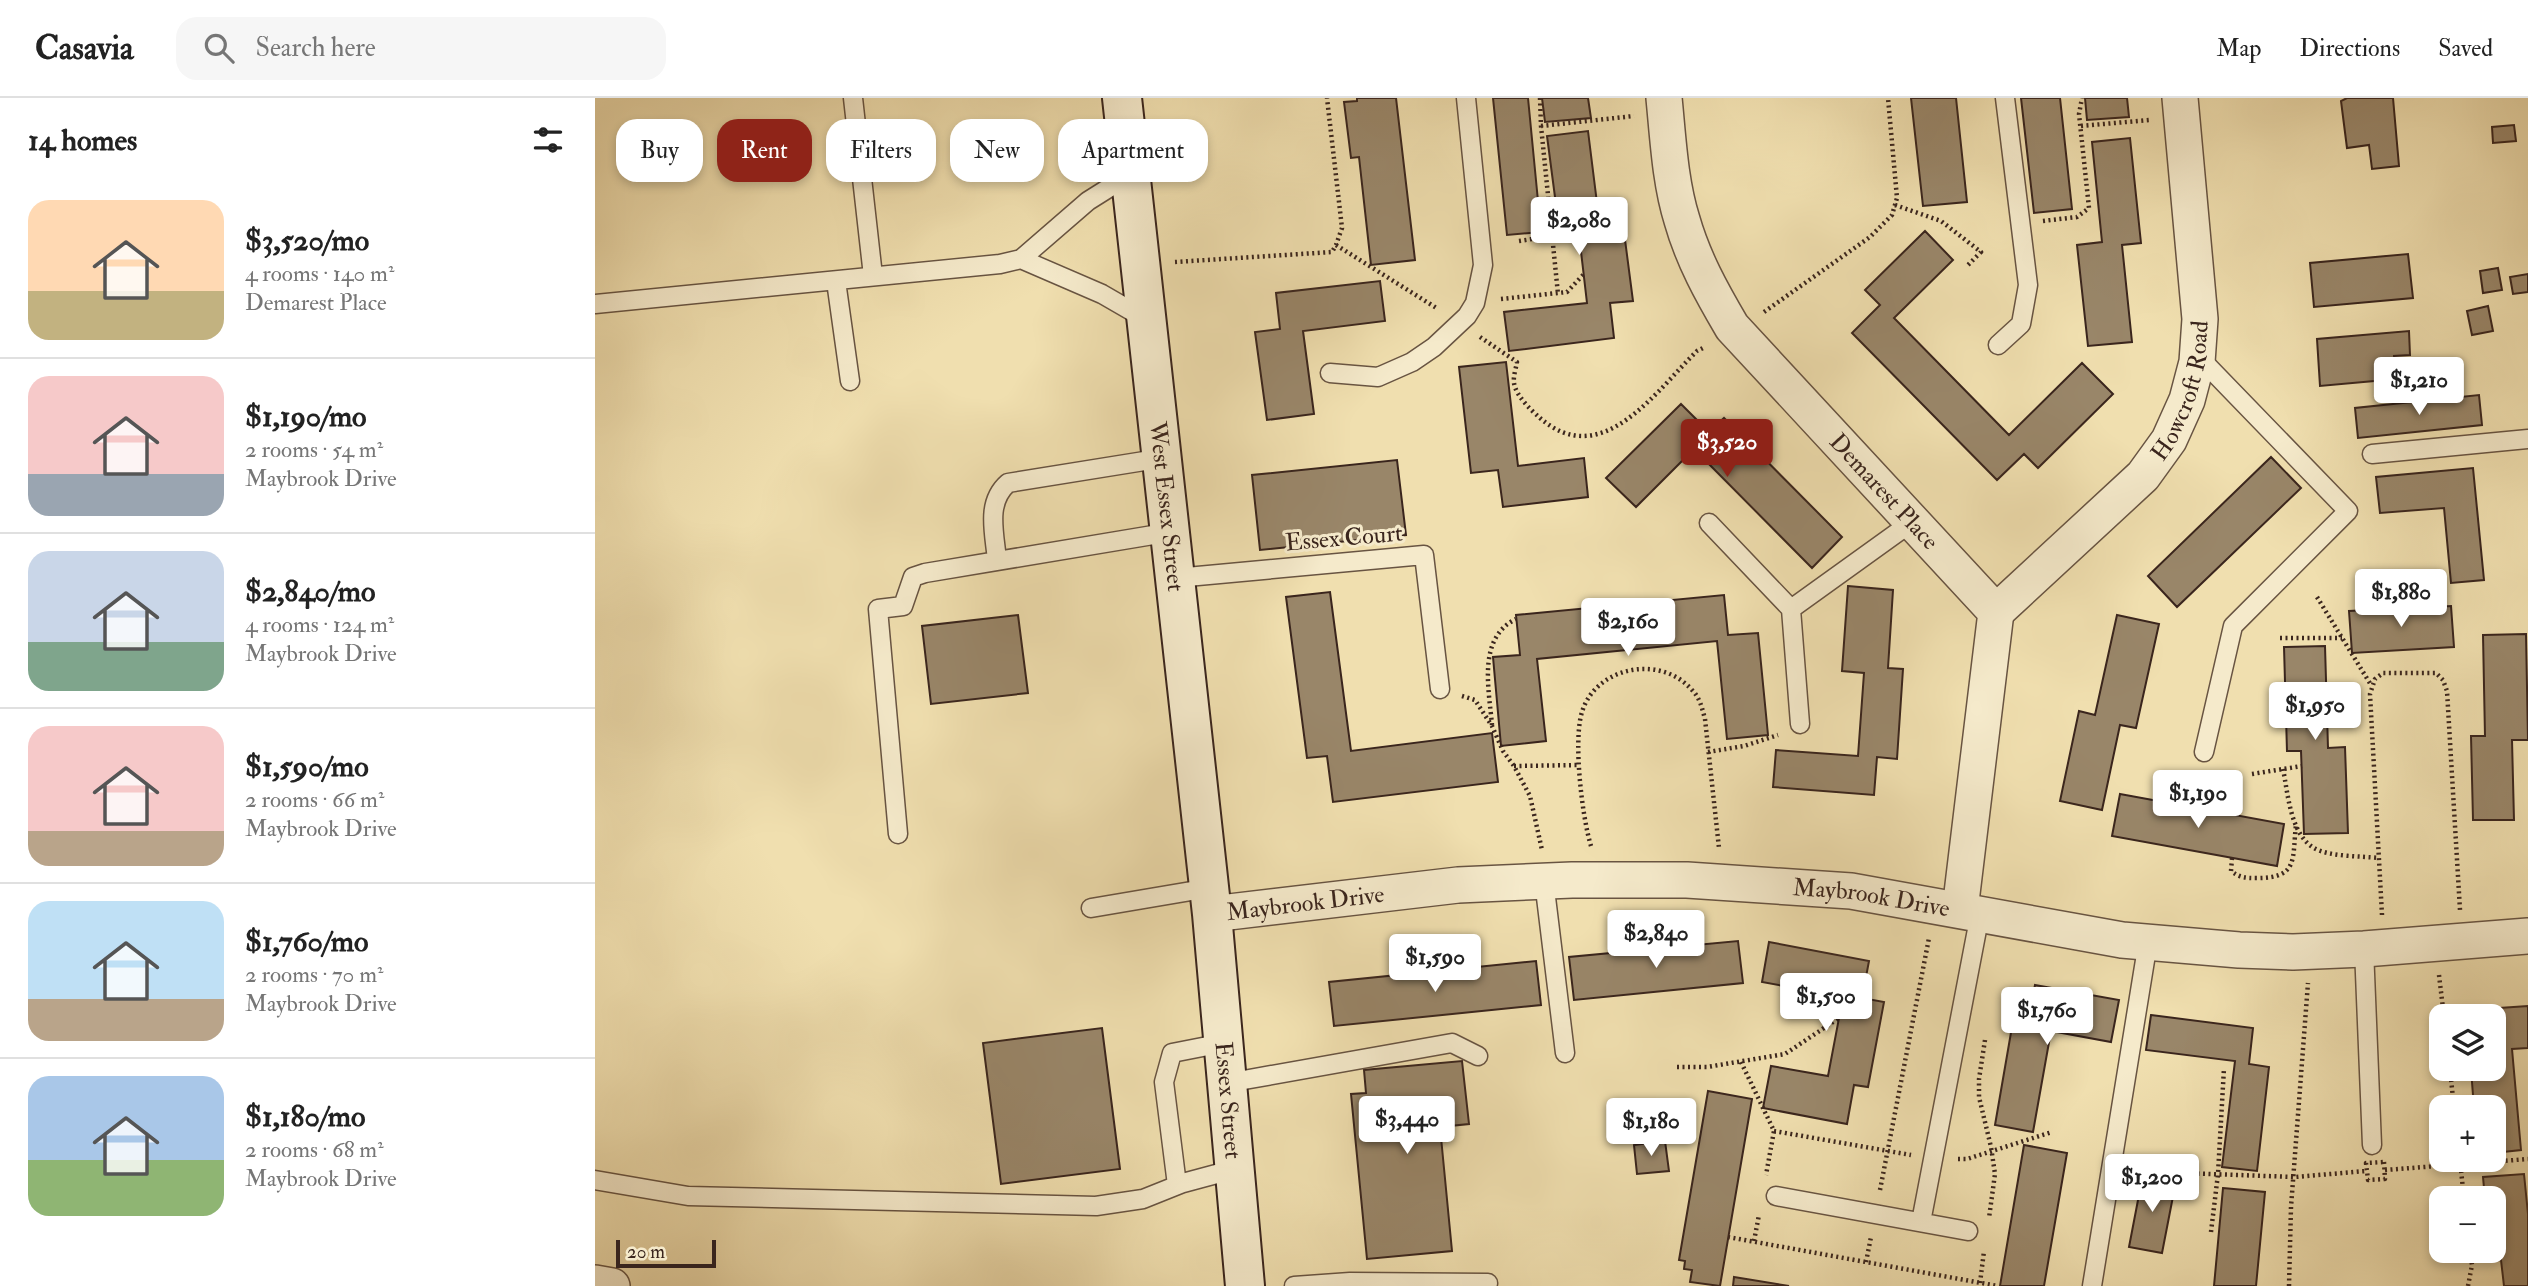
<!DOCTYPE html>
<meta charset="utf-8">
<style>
:root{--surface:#fff;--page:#f6f6f6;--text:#222;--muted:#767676;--line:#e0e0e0;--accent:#8f2418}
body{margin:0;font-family:"IM FELL Double Pica",serif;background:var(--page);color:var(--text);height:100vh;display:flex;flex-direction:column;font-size:26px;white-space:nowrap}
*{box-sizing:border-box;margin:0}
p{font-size:23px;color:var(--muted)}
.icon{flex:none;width:38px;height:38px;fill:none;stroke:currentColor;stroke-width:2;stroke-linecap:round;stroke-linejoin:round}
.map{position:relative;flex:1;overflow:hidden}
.details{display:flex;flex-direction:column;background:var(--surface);width:595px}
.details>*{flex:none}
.guide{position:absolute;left:21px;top:21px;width:665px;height:63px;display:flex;gap:14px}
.fabs{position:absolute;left:1834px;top:906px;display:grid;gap:14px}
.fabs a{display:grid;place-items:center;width:77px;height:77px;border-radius:14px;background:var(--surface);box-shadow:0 4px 10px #0003;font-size:35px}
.scale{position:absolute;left:21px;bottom:18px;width:100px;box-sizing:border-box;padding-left:7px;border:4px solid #3a251d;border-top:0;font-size:19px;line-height:24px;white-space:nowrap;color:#3a251d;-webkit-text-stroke:5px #f5eacb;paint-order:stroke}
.price{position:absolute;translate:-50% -60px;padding:0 16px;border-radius:7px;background:#fff;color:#222;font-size:23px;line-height:46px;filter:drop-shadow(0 2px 4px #0008)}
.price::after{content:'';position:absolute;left:50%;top:42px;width:21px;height:16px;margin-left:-10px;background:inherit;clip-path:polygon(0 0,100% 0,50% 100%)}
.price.current{background:var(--accent);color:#fff}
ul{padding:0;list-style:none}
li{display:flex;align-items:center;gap:21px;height:175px;padding:0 28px}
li+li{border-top:2px solid var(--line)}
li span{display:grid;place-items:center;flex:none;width:196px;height:140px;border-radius:21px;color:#555}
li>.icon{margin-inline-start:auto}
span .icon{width:84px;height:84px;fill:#fffc;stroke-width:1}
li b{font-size:30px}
h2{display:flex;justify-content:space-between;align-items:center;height:84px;padding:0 28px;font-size:30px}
.tag{padding:0 24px;border-radius:21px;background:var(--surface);box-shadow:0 4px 10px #0003;font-size:24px;line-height:63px}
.tag.current{background:var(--accent);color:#fff}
header{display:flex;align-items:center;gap:42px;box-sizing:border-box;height:98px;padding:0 35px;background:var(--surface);border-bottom:2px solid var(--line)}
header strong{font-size:33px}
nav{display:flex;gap:38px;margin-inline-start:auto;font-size:24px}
.search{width:490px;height:63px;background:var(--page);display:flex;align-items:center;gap:18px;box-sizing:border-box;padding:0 24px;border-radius:21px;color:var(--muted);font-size:26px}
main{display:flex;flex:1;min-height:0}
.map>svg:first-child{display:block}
.building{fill:#998669;stroke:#3a251d;stroke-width:2}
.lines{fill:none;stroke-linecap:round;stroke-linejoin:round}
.lane-casing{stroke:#685442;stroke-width:21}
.street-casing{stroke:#685442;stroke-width:38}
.secondary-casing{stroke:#3a251d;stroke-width:42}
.path{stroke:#3a251d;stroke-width:4.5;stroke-dasharray:2 3.5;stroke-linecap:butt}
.lane{stroke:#f5eacb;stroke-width:18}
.street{stroke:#f5eacb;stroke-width:35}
.secondary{stroke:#f5eacb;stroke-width:38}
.labels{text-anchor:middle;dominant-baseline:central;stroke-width:6;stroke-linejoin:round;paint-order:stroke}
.street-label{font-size:24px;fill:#3a251d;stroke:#f5eacb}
</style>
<header>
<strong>Casavia</strong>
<div class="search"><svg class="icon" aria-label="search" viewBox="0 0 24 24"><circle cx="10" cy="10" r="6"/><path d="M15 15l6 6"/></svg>Search here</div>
<nav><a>Map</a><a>Directions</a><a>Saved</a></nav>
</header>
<main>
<section class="details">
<h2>14 homes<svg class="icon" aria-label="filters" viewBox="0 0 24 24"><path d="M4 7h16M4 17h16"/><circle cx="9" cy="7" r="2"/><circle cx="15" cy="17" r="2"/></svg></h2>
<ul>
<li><span style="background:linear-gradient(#ffd9b3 65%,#c2b280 0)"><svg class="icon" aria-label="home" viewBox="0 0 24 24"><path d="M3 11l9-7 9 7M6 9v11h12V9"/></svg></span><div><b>$3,520/mo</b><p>4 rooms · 140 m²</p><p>Demarest Place</p></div></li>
<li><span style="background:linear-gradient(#f6c9c9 70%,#9aa5b1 0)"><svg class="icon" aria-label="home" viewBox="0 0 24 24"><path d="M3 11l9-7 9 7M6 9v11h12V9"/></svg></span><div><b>$1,190/mo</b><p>2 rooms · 54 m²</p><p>Maybrook Drive</p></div></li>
<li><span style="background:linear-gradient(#c9d6e8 65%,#7fa58c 0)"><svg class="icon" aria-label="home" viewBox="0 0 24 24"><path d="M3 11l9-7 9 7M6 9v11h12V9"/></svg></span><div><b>$2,840/mo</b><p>4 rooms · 124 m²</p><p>Maybrook Drive</p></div></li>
<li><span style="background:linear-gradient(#f6c9c9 75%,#b9a48a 0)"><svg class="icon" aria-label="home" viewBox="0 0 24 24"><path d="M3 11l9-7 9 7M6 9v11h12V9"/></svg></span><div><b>$1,590/mo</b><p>2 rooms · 66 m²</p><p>Maybrook Drive</p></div></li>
<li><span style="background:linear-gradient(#bfe0f5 70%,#b9a48a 0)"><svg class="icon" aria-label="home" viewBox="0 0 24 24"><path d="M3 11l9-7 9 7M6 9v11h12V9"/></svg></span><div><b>$1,760/mo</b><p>2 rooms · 70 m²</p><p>Maybrook Drive</p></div></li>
<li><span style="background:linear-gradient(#a9c7e8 60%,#8fb573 0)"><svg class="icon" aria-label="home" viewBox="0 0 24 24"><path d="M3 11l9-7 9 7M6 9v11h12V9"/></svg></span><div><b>$1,180/mo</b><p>2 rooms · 68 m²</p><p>Maybrook Drive</p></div></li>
</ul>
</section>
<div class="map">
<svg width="1933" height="1188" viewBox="0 0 1933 1188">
<rect width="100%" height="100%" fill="#f0dfaf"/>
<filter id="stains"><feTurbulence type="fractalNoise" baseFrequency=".00286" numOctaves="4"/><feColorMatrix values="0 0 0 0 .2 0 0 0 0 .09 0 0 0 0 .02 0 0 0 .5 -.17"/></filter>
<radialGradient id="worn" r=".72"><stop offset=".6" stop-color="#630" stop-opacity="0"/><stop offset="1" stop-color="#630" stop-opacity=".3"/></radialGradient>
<!-- building -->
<path class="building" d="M762,0H801L820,162L776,167L764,59L756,60L749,4L762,3Z
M898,0H933L946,134L912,137Z
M947,0H993L996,20L950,24Z
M1316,0H1361L1372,104L1328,108Z
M1426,0H1465L1477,111L1439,115Z
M1490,0H1532L1534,19L1492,22Z
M1752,0H1798L1804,68L1777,71L1774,47L1752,50L1746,3Z
M1919,27L1921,43L1898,45L1897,29Z
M993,33L1003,113L1026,111L1038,203L1015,205L1019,240L914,253L909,214L992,205L982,119L963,122L952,38Z
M1535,40L1546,145L1527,147L1537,244L1493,248L1482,147L1507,144L1497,44Z
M1330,133L1358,162L1299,220L1414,337L1487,265L1518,296L1443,370L1429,356L1402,382L1257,235L1285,207L1270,192Z
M1813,156L1818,200L1719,209L1715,165Z
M1903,170L1907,192L1888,195L1885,173Z
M1933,176V194L1918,196L1915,179Z
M785,183L790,223L708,233L719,316L672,322L660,234L685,231L681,195Z
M1893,208L1898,233L1877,237L1872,213Z
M1814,233L1815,257L1799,258L1801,281L1725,288L1722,241Z
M911,264L923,368L989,360L993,399L908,409L903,372L876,375L864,269Z
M1884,297L1887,327L1763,340L1760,310Z
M1086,306L1114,334L1129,320L1247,439L1217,470L1099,351L1041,409L1011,380Z
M1676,359L1706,390L1582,509L1553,478Z
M802,362L811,437L665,452L657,377Z
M1878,370L1889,482L1856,485L1849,410L1785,415L1781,379Z
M1253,488L1298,492L1293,570L1308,571L1302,661L1282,659L1279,697L1178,689L1181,652L1263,658L1269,575L1247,573Z
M735,494L756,653L897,635L903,684L738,704L732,658L712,660L691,499Z
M1129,497L1133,537L1163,535L1173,637L1132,641L1122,543L942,561L951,643L906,648L898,559L925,557L921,517Z
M1856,508L1859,549L1757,555L1754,513Z
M423,517L433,595L336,606L327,528Z
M1522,517L1564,526L1541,630L1525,627L1507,712L1465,703L1484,613L1500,617Z
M1931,536L1933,642H1917L1919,722H1878L1876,638H1890L1888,537Z
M1730,548L1733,650L1750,649L1753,735L1709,736L1706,653H1692L1689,549Z
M1525,696L1689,726L1682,768L1517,738Z
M1143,843L1148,885L979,902L974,859Z
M1174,844L1274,863L1267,900L1289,904L1273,989L1259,987L1252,1026L1168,1010L1176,968L1233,978L1248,899L1167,884Z
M941,863L946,907L739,928L734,884Z
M1440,887L1524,902L1516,944L1456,933L1438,1034L1400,1027L1418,923L1432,926Z
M1933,908V950L1917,951L1926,1052L1899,1055V1010H1879L1876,971H1899V919H1890V911Z
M1556,917L1658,930L1654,966L1674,969L1662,1073L1627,1069L1640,963L1551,952Z
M507,930L525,1071L406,1086L388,945Z
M867,963L874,1026L845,1029L857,1153L772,1161L756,996L771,995L769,972Z
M1113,993L1157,1001L1125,1188L1095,1184L1097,1172L1089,1171L1090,1163L1084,1162Z
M1070,1043L1074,1073L1042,1076L1039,1047Z
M1429,1047L1472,1055L1449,1188H1405Z
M1548,1076L1581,1083L1567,1155L1534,1149Z
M1929,1076L1933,1116V1188H1909L1906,1162L1897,1163L1896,1153H1899V1101H1890L1888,1079Z
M1628,1090L1670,1094L1661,1188H1619Z
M1139,1179L1194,1188H1138Z"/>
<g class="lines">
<defs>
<path id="lane" d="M258,0L278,178
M426,161L507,196L552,222
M241,183L255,283
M0,206L405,166L426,161L493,103L536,76
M1403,247L1426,226L1433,187L1410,0
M1602,257L1753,413L1638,528L1609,654
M735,275L783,279L817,264L839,249L872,218L880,205L888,167L871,0
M1777,356L1933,341
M1114,425L1196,511L1205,626
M402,463C400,436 390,405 413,385L568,360
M581,480L829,457L845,591
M1196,511L1317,424
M303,736L283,511L308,508L318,479L330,475L576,434
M949,783L970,955
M496,810L614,790
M1769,851L1777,1047
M632,985L857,945L883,958
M0,1082L93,1098L501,1108L548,1101L588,1085L640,1071
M582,1087L569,984L577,955L628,945
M1181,1098L1373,1133
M1326,1124L1385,816
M699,1188L755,1184L893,1185
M1497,1188L1553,844"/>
<g id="street">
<path id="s1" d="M1069,0C1073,40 1075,84 1087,122C1098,161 1117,195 1137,229L1401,514L1365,812"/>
<path id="s2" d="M1401,514L1548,378L1574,342L1592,302L1602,264L1605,221L1585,0"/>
<path id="s3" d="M617,816L863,787L977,782H1092L1256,793L1527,842L1644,852L1698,854L1769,851L1933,838"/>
<path d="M0,1185L17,1188"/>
</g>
<g id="secondary">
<path id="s4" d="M527,0L617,816L650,1188"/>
</g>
</defs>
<!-- lane casing -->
<use href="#lane" class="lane-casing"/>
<!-- street casing -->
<use href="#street" class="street-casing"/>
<!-- secondary casing -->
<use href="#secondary" class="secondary-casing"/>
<!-- path -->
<path class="path" d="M945,0L946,28L963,196
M946,28L1039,18
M1486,28L1554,22
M1300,107L1346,123L1386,154L1372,168
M1448,123L1482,119L1494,110L1484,16L1487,0
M924,143L957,138
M741,147L843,211
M580,164L737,154L741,147L747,130L732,0
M906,201L972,194L989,176
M1169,214L1275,139L1297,117L1302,100L1293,0
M885,239L922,264C921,270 918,279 919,285C921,298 936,312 945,320C1007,374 1061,293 1102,253L1110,249
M1722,499L1776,587
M1685,540H1747
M867,598L880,602L897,628L908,653L919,668L935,698L947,752
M897,627C894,591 882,540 921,521
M1113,654L1149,648L1183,637
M919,668L985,667
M1688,671C1693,695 1695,736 1719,750C1734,759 1767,758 1784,760
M1657,676L1707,668
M996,748C987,719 978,642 987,614C1001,568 1066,556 1097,592C1105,600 1107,610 1110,621L1124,750
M1637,760L1636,773C1645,780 1651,780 1662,780C1704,780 1697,761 1701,727
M1787,817L1775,596L1780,581L1788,575H1841L1848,582L1852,593L1865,812
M1844,877L1849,919
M1390,942L1384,981V999L1396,1049L1400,1076L1394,1120
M1146,964L1179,1033L1171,1077
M1082,969H1112L1190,956L1244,920
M1855,971L1859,1010
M1179,1033L1316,1057
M1363,1061H1372L1457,1034
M1865,1062L1869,1101
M1789,1064L1790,1081L1773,1082L1771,1065Z
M1790,1072L1933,1061
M1586,1075L1700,1079L1771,1073
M1285,1092L1334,840
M1616,1134L1623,1076L1629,970
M1133,1139L1403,1188
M1159,1143L1164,1117
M1271,1164L1276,1139
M1385,1185L1389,1153
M1694,1188L1696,1109L1713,885
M1873,1188L1877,1167L1875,1153"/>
<!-- lane -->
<use href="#lane" class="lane"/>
<!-- street -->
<use href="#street" class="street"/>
<!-- secondary -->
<use href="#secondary" class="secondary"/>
</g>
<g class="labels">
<!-- street labels -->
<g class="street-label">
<text stroke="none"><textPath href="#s2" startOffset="296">Howcroft Road</textPath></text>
<text stroke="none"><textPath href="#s1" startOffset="466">Demarest Place</textPath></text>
<text stroke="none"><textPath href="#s4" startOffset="411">West Essex Street</textPath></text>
<text transform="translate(749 440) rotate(-5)">Essex Court</text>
<text stroke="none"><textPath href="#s3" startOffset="662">Maybrook Drive</textPath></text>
<text stroke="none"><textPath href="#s3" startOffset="94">Maybrook Drive</textPath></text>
<text stroke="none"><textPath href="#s4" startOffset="1008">Essex Street</textPath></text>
</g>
</g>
<rect width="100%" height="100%" filter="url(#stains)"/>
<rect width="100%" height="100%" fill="url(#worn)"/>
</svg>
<div class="fabs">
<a><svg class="icon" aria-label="layers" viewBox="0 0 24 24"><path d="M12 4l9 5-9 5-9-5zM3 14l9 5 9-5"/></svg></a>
<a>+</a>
<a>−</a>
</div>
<div class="scale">20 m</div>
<b class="price" style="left:984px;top:159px">$2,080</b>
<b class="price" style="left:1824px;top:319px">$1,210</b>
<b class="price current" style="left:1132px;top:381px">$3,520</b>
<b class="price" style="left:1806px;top:531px">$1,880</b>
<b class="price" style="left:1033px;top:560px">$2,160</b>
<b class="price" style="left:1720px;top:644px">$1,950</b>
<b class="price" style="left:1603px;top:732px">$1,190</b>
<b class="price" style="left:1061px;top:872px">$2,840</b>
<b class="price" style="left:840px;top:896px">$1,590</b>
<b class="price" style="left:1231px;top:935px">$1,500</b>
<b class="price" style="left:1452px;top:949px">$1,760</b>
<b class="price" style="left:812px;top:1058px">$3,440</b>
<b class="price" style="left:1056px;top:1060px">$1,180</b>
<b class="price" style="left:1557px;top:1116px">$1,200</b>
<div class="guide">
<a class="tag">Buy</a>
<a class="tag current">Rent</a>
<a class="tag">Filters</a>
<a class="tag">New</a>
<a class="tag">Apartment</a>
</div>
</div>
</main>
